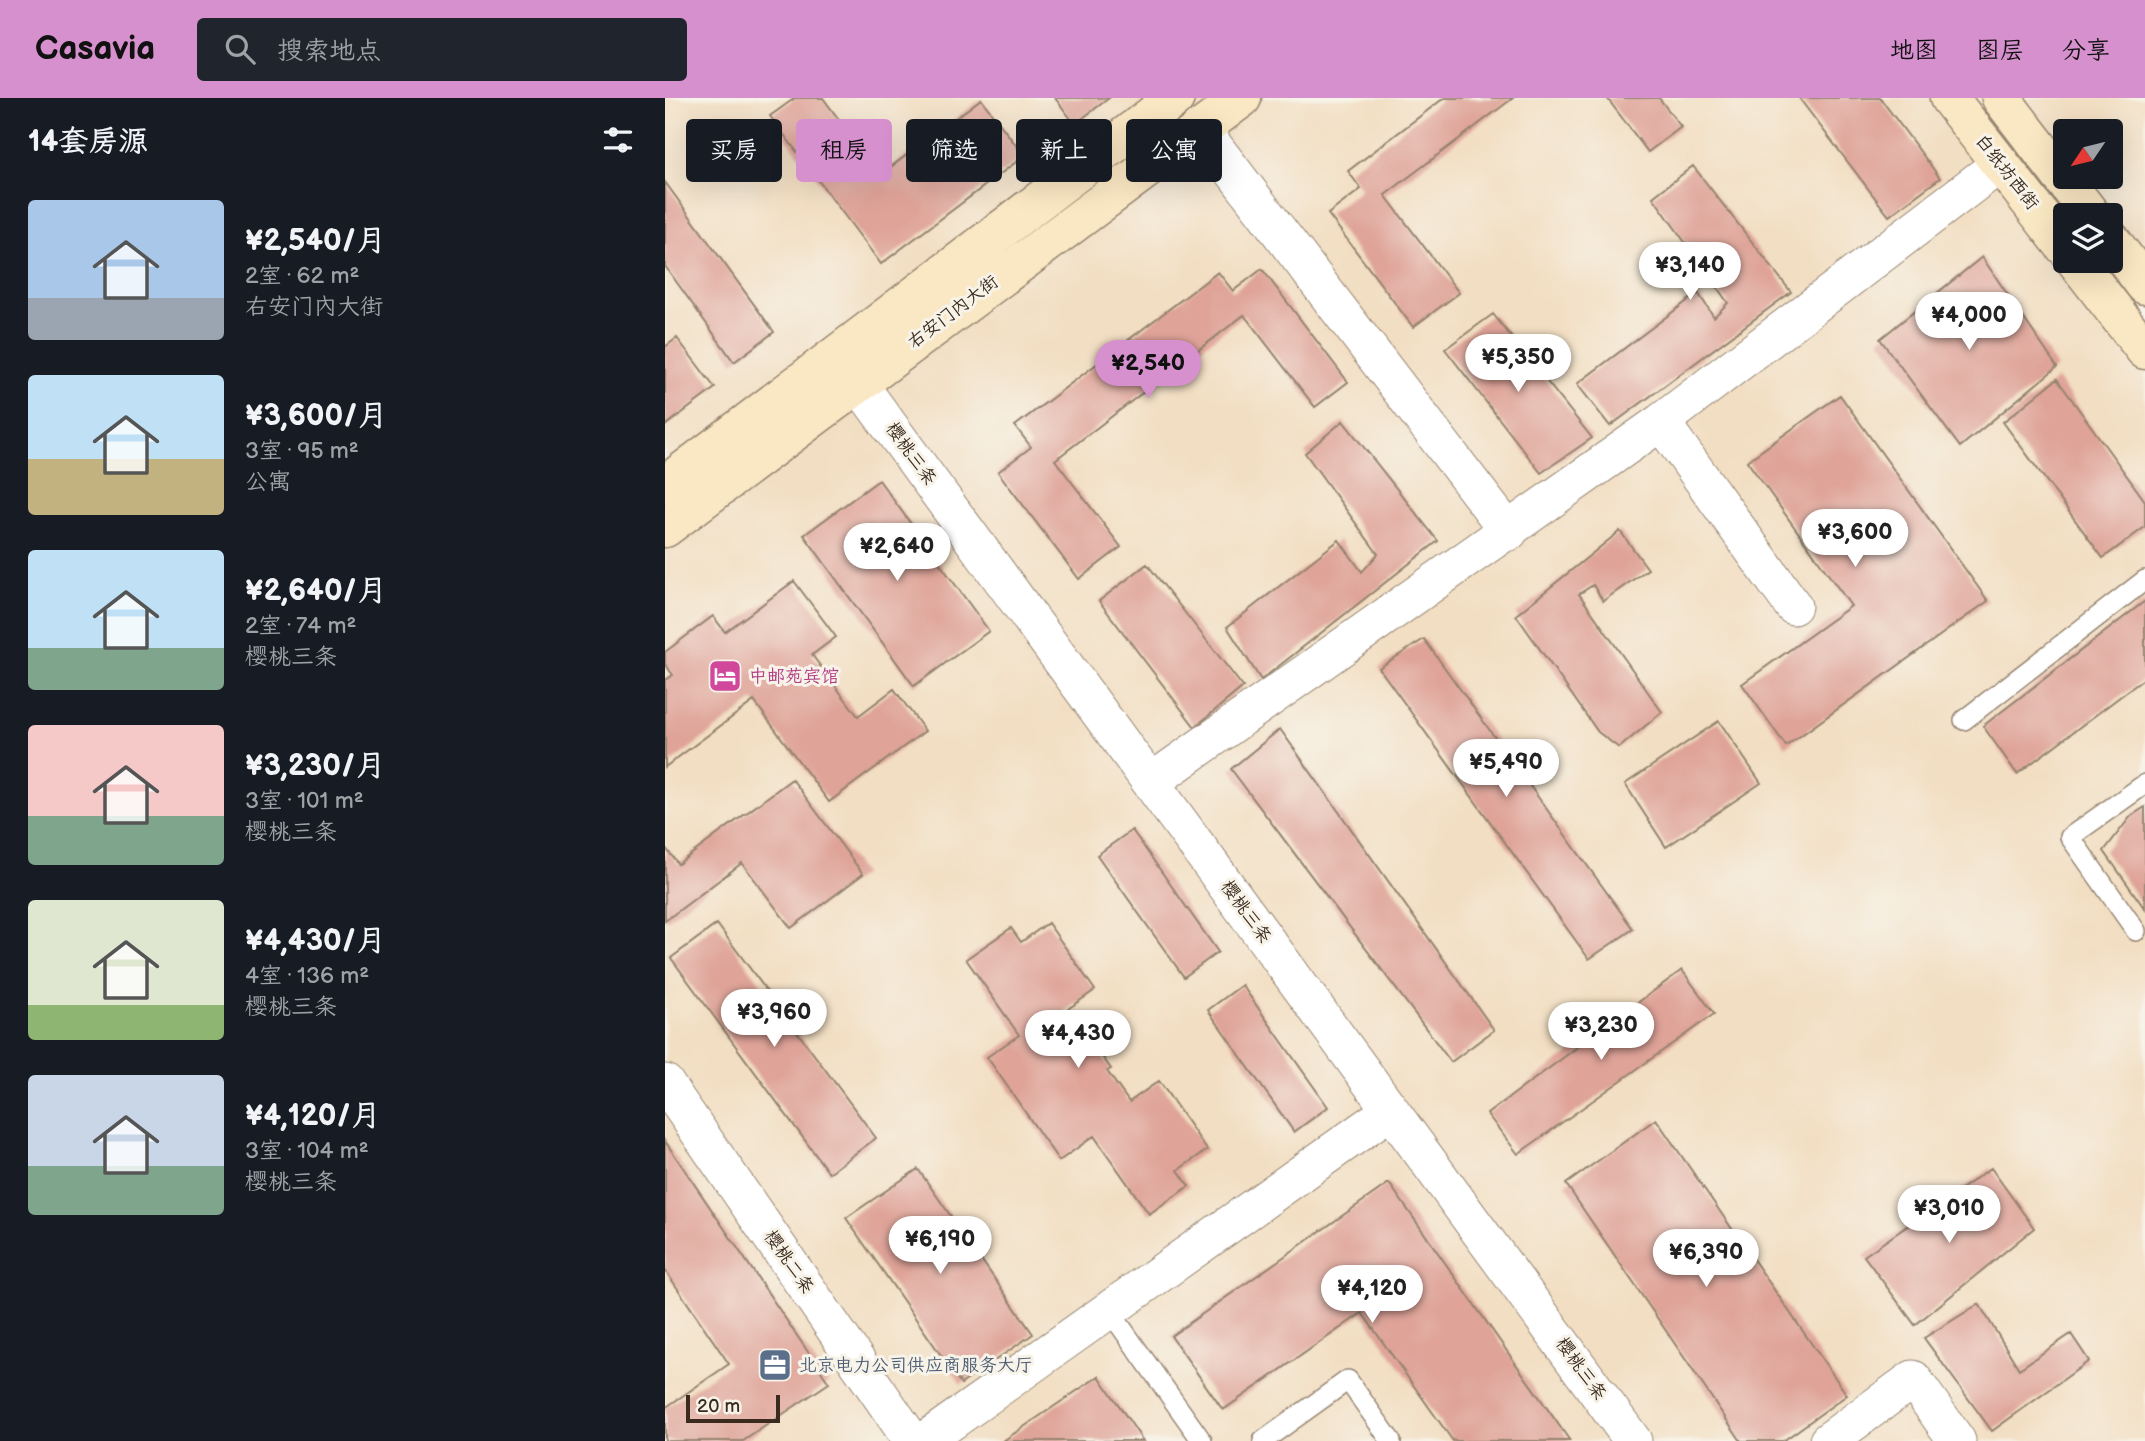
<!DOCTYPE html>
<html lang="zh">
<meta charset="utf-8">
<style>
:root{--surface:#171b24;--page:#20242c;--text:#f1f3f6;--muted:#9ea1a6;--accent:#d690ce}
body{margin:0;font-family:"Balsamiq Sans","LXGW WenKai TC",sans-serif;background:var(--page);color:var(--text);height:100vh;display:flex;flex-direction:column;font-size:26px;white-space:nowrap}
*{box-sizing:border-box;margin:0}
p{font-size:23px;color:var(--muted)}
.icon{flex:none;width:38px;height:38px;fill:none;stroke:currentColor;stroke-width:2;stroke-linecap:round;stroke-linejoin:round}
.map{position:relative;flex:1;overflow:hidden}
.side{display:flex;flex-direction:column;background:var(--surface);width:665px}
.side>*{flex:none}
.guide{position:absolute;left:21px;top:21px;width:665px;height:63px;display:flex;gap:14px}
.needle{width:46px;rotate:235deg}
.fabs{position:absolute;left:1388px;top:21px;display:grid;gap:14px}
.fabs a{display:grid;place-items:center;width:70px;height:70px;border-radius:7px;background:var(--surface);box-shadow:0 7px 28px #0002;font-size:35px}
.scale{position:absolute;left:21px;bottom:18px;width:94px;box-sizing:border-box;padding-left:7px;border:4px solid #3b2a1e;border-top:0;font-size:19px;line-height:24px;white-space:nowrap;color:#3b2a1e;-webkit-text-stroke:5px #f7f3e8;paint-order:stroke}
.price{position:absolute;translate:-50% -60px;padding:0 16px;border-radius:24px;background:#fff;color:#222;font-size:23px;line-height:46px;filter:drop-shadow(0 2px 4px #0008)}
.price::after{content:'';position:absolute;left:50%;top:42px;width:21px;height:16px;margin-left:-10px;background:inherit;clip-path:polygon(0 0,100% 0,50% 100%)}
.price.on{background:var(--accent);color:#111}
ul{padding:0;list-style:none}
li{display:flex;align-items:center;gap:21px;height:175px;padding:0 28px}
li span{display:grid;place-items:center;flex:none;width:196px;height:140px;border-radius:7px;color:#555}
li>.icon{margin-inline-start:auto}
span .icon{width:84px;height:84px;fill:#fffc;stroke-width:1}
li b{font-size:30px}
h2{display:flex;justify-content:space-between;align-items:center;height:84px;padding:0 28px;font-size:30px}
.chip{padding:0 24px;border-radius:7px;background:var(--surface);box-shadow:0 7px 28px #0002;font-size:24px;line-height:63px}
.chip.on{background:var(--accent);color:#111}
header{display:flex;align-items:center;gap:42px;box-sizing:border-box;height:98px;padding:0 35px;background:var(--accent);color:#111}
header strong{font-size:33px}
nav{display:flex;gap:38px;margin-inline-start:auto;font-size:24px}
.search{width:490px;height:63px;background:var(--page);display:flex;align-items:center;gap:18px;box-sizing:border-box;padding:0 24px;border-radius:7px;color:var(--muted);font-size:26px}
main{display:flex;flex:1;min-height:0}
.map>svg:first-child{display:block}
.building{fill:#dfa398}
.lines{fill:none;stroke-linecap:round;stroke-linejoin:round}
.service-casing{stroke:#968470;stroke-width:22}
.minor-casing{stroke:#968470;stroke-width:39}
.secondary-casing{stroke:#968470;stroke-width:41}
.service{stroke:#fff;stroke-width:19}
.minor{stroke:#fff;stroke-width:37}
.secondary{stroke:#fae7c3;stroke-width:38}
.labels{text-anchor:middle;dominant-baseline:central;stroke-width:6;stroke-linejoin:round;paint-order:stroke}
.street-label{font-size:18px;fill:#3b2a1e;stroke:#f7f3e8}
.hotel-label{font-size:18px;fill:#b23c85;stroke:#f7f3e8;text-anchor:start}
.service-label{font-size:18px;fill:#4e5e75;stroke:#f7f3e8;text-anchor:start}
</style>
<header>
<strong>Casavia</strong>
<div class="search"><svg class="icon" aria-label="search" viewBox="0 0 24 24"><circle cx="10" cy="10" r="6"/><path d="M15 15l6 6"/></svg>搜索地点</div>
<nav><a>地图</a><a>图层</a><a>分享</a></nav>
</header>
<main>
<section class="side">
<h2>14套房源<svg class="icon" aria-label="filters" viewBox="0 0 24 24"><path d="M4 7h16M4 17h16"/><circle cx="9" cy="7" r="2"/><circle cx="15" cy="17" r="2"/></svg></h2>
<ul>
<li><span style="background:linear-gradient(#a9c7e8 70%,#9aa5b1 0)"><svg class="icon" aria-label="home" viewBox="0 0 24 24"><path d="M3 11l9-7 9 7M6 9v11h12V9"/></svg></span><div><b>¥2,540/月</b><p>2室 · 62 m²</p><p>右安门内大街</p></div></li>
<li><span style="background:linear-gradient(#bfe0f5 60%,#c2b280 0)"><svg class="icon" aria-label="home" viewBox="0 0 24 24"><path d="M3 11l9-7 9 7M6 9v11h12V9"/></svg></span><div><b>¥3,600/月</b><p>3室 · 95 m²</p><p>公寓</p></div></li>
<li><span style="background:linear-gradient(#bfe0f5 70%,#7fa58c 0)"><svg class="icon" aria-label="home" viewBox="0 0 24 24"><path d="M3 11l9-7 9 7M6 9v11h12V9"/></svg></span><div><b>¥2,640/月</b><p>2室 · 74 m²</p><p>樱桃三条</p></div></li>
<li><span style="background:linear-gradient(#f6c9c9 65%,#7fa58c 0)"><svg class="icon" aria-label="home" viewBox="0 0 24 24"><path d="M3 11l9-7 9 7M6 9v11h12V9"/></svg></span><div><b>¥3,230/月</b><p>3室 · 101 m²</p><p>樱桃三条</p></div></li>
<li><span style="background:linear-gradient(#dfe7d0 75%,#8fb573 0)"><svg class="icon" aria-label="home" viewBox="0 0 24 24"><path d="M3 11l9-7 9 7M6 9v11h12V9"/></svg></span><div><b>¥4,430/月</b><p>4室 · 136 m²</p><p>樱桃三条</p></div></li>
<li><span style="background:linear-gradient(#c9d6e8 65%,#7fa58c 0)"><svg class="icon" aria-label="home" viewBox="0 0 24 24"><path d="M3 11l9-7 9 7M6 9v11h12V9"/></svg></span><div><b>¥4,120/月</b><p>3室 · 104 m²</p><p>樱桃三条</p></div></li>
</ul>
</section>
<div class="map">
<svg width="1480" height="1343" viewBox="0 0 1480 1343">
<rect width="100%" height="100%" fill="#f7f3e8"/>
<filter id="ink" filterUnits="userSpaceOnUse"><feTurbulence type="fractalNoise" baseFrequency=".0143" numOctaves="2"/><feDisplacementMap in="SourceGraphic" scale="14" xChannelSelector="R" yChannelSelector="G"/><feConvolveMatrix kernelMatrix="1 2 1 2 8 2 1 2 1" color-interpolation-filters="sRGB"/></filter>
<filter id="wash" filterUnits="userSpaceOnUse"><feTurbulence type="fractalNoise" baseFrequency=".00686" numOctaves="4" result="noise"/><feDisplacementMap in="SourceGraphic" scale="28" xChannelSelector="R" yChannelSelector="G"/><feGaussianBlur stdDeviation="1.57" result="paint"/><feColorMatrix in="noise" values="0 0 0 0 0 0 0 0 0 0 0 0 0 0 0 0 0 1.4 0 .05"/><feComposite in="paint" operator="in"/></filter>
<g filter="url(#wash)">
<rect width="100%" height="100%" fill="#f2dec2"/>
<g id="blocks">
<!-- building -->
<path class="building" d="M130,0H158L215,77L316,1L359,58L216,166L105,18Z
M390,0H444L410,26Z
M779,0H848L720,97L794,195L748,229L663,116L696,91L683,73Z
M942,0H994L1016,29L983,54Z
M1134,0H1215L1275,80L1224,118Z
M1028,68L1126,194L945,328L912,286L1033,195L1049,219L1063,205L988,99Z
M0,84L109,234L69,264L0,168Z
M1317,159L1392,269L1295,349L1215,241Z
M597,171L683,284L650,309L579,217L390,362L456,449L414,481L333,374L366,349L350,328L553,174L568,193Z
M828,216L927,340L876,375L780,251Z
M12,240L50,290L0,328V249Z
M1392,281L1480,403V429L1438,460L1338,324Z
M1175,297L1323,503L1121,648L1077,586L1186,508L1082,363Z
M678,323L773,443L596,582L562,529L674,442L697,474L713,456L640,355Z
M214,382L324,533L249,588L139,437Z
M955,433L983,471L938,503L928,487L914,496L997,614L954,650L933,634L851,517Z
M482,466L578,589L530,629L434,503Z
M129,483L171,539L147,557L193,618L229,591L260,633L164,704L89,603L0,669V582L8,577L0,566V554L48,518L60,534Z
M1480,503V580L1352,676L1318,628Z
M759,541L968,831L924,861L714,570Z
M1054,623L1096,685L1001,749L960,686Z
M615,631L829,932L786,964L566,671Z
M127,681L198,776L126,830L77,765L0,823V749L13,766Z
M1480,709V811L1439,753L1466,718Z
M467,732L553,854L519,879L432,757Z
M383,825L430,892L400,913L420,941L423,939L446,971L442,973L464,1004L494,983L542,1052L513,1072L524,1088L484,1116L429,1038L394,1063L322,959L354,937L301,861L346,830L356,844Z
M52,826L211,1040L164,1075L6,860Z
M1017,872L1049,916L853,1056L822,1016Z
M577,887L663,1009L629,1034L543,912Z
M991,1021L1182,1297L1118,1343H1076L901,1086Z
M0,1043L164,1285L78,1343H0V1310L64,1266L0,1172Z
M1326,1070L1369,1130L1250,1227L1199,1158Z
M253,1071L368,1236L296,1286L181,1120Z
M724,1085L905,1343H788L697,1215L558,1312L506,1238Z
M1314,1206L1354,1271L1406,1236L1424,1263L1327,1333L1259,1240Z
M434,1278L478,1343H338Z"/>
</g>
</g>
<g filter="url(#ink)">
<use href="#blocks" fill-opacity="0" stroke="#968470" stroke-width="2"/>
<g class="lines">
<defs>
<path id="service" d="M1299,622L1480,482
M1471,833L1405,739L1480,686
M444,1212L537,1343
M598,1343L683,1282L726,1343"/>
<path id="minor" d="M535,30L844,434
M193,285L968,1343
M996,324L1128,508
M486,684L996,324L1335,66
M0,985L247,1343
M259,1343L726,1012
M1163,1343L1248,1281L1292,1343"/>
<path id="secondary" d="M1284,0L1400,149
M1336,0L1426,117
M1446,142L1480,187
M1411,163L1480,252
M0,387L510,0
M0,430L577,0"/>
</defs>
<!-- service casing -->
<use href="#service" class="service-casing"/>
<!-- minor casing -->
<use href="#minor" class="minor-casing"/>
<!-- secondary casing -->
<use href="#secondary" class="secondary-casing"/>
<!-- service -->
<use href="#service" class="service"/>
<!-- minor -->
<use href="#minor" class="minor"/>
<!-- secondary -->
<use href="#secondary" class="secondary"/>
</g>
</g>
<!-- icons -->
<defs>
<symbol id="hotel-square" viewBox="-11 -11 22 22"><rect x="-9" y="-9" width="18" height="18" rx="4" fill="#d1479c" stroke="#f7f3e8"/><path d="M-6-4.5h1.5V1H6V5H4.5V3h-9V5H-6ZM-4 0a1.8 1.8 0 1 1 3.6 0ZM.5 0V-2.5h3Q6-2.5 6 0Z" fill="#fff"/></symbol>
<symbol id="office-square" viewBox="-11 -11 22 22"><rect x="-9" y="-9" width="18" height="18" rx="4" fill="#5c6f8a" stroke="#f7f3e8"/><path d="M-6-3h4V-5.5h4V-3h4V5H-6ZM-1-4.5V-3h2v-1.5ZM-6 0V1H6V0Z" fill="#fff"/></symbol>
</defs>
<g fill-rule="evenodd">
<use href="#hotel-square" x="41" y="559" width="38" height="38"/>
<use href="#office-square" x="91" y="1248" width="38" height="38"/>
</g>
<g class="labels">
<!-- street labels -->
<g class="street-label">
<text transform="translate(1342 74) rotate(52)">白纸坊西街</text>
<text transform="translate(288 214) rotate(-37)">右安门内大街</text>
<text transform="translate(246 356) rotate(54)">樱桃三条</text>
<text transform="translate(581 814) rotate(54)">樱桃三条</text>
<text transform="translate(124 1164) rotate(55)">樱桃二条</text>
<text transform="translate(916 1271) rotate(54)">樱桃三条</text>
</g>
<!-- hotel labels -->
<g class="hotel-label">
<text x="84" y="578">中邮苑宾馆</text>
</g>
<!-- service labels -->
<g class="service-label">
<text x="134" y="1267">北京电力公司供应商服务大厅</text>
</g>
</g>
</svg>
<div class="fabs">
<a><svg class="needle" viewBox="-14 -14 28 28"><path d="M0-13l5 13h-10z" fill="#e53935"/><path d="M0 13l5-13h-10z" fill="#9ea1a6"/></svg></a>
<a><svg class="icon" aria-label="layers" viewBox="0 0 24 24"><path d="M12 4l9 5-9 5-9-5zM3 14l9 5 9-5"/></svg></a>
</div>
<div class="scale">20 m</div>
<b class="price" style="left:1025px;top:204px">¥3,140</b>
<b class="price" style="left:1304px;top:254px">¥4,000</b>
<b class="price" style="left:853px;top:296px">¥5,350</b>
<b class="price on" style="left:483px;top:302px">¥2,540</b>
<b class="price" style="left:1190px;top:471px">¥3,600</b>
<b class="price" style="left:232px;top:485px">¥2,640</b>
<b class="price" style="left:841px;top:701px">¥5,490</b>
<b class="price" style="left:109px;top:951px">¥3,960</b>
<b class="price" style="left:936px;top:964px">¥3,230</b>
<b class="price" style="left:413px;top:972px">¥4,430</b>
<b class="price" style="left:1284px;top:1147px">¥3,010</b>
<b class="price" style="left:275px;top:1178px">¥6,190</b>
<b class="price" style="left:1041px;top:1191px">¥6,390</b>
<b class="price" style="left:707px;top:1227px">¥4,120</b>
<div class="guide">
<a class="chip">买房</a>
<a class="chip on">租房</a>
<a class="chip">筛选</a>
<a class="chip">新上</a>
<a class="chip">公寓</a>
</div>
</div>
</main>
